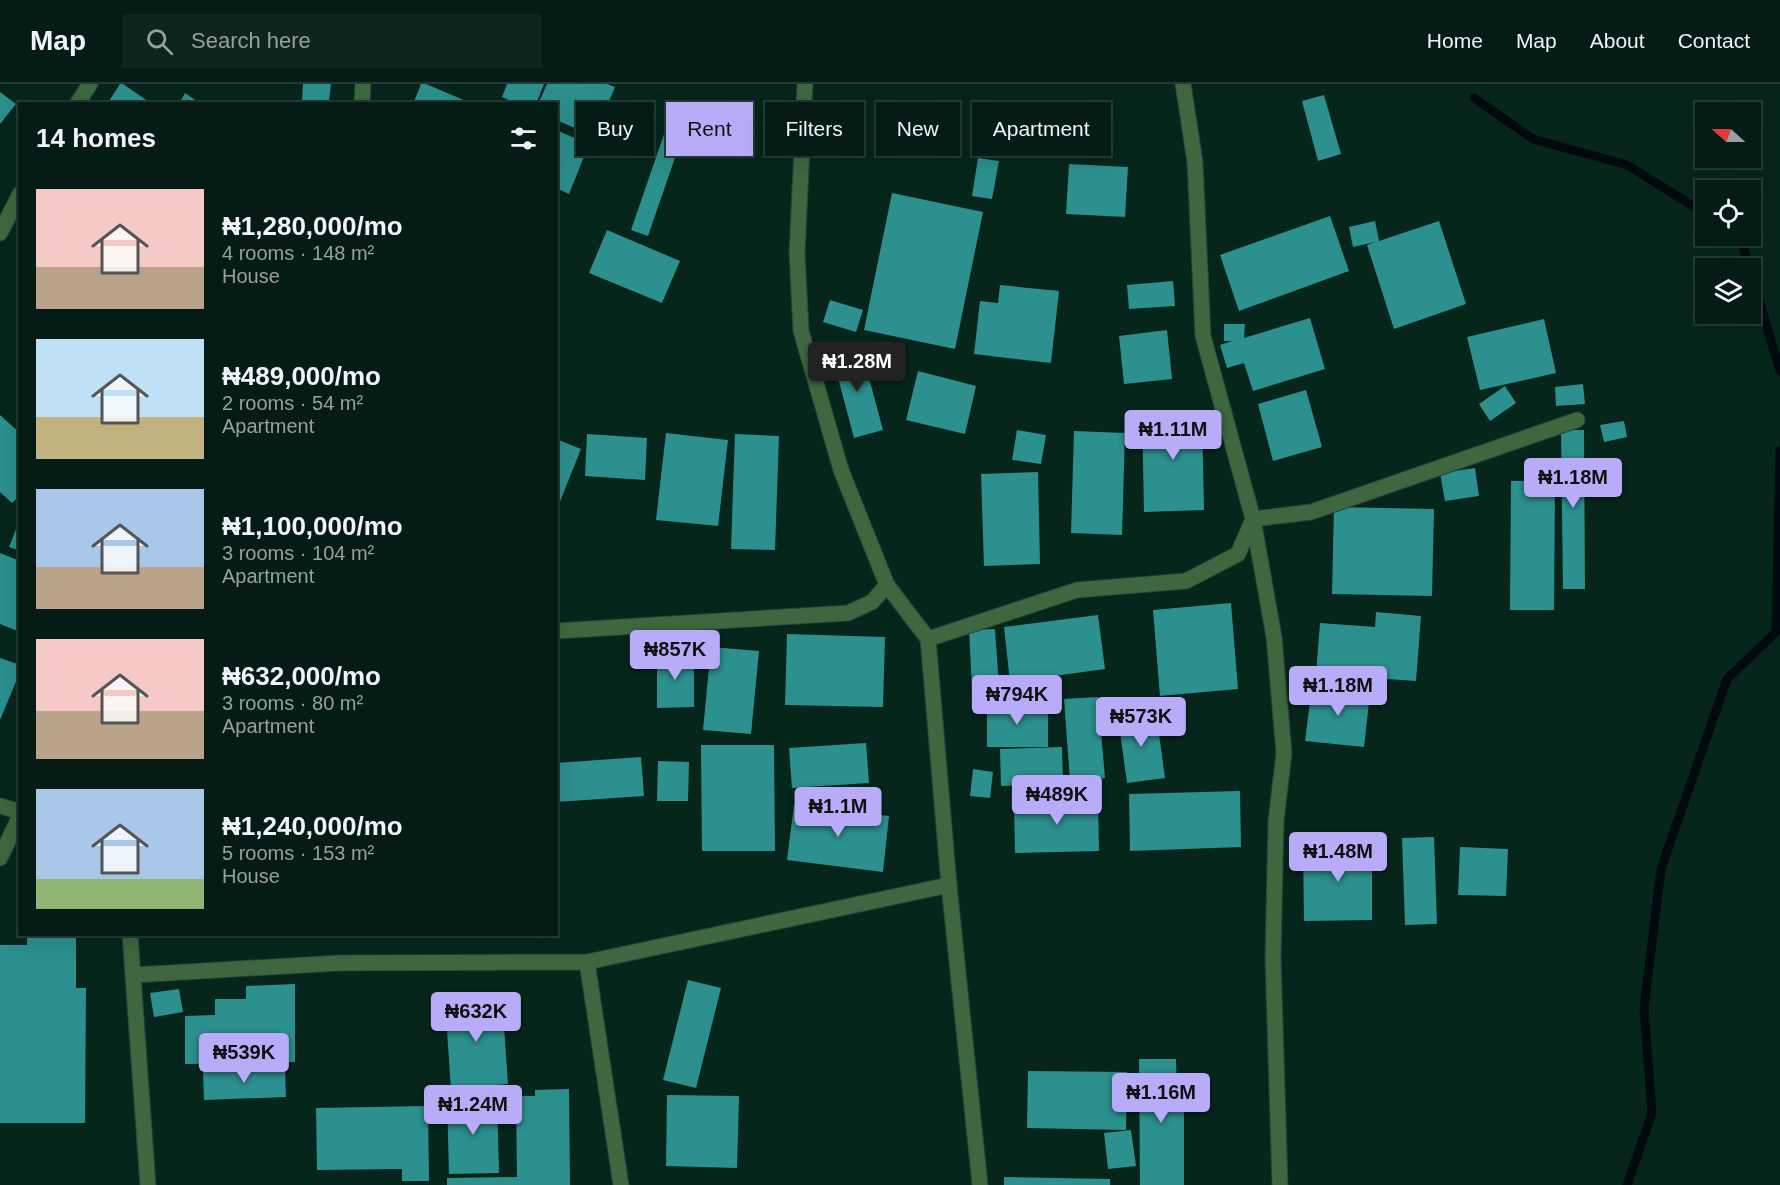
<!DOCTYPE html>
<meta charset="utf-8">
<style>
:root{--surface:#041c15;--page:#0d251e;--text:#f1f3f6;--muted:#97a1a0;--line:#253a34;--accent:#b8abf7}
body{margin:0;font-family:Arial,sans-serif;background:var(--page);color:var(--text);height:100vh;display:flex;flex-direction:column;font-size:22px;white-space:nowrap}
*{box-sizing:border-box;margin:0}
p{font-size:20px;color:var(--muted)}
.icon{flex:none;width:33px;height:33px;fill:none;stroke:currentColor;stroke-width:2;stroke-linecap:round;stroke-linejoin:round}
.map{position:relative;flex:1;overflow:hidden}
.sheet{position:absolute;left:18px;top:18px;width:540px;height:834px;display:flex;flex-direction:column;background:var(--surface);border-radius:0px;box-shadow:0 6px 24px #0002,0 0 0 2px var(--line)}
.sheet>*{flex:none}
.banner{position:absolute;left:576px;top:18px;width:570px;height:54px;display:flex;gap:12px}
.needle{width:39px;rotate:291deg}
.tools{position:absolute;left:1695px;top:18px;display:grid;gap:12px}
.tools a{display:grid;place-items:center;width:66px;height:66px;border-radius:0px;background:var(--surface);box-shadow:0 6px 24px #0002,0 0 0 2px var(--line);font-size:30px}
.price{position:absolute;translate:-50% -51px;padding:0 14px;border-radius:6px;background:var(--accent);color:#111;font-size:20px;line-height:39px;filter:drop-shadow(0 2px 3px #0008)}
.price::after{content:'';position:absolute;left:50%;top:36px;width:18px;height:14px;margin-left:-9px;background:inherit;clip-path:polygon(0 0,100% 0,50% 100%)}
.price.selected{background:#222;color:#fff}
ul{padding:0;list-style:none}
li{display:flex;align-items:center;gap:18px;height:150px;padding:0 18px}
li span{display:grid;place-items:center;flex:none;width:168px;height:120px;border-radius:0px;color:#555}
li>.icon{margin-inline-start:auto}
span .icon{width:72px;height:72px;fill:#fffc;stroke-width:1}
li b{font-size:26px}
h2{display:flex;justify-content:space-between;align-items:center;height:72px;padding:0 18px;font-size:26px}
.pill{padding:0 21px;border-radius:0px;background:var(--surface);box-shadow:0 6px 24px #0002,0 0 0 2px var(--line);font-size:21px;line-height:54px}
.pill.selected{background:var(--accent);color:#111}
header{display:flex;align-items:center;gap:36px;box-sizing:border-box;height:84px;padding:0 30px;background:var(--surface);border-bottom:2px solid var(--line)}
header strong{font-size:28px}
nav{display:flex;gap:33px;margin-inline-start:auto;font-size:21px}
.search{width:420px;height:54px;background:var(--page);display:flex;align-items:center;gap:15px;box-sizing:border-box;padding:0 21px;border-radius:0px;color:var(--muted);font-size:22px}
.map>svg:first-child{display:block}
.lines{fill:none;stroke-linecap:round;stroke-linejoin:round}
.stream{stroke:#000a0e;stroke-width:9}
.building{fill:#2c908e}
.minor-casing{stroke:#25433a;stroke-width:17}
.minor{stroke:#3e673f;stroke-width:15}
</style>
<header>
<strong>Map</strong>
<div class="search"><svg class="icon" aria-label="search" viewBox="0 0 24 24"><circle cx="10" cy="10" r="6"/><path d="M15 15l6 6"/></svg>Search here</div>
<nav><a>Home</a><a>Map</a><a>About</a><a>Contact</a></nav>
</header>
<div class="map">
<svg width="1780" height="1101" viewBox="0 0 1780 1101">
<rect width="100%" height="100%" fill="#06261c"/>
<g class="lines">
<!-- stream -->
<path class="stream" d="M1474,14L1533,55L1627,81L1706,130
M1740,152L1780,287
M1627,1101L1652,1029L1644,924L1661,785L1727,595L1776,548L1780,367"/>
</g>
<!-- building -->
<path class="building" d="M120,0H123L152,20H107Z
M303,0H331L329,18L302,16Z
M421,0H426L473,20H413Z
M507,0H544L536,20H517L502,13Z
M547,0H607L615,3L594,52L556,36V20H538Z
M0,8L16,20L0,40Z
M185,9L201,20H179Z
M1324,11L1341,70L1318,77L1302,17Z
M1052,26L1076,29L1070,74L1046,71Z
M672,27L689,33L648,152L631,146Z
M1001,37L1019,40L1013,70L996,67Z
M1078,43L1093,44L1091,65L1075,64Z
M556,46L589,60L569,110L556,104Z
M978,74L999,77L992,115L972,112Z
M1069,80L1128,83L1125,133L1066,130Z
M892,109L983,128L955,265L864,246Z
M1330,132L1349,187L1239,227L1220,171Z
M1375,137L1379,157L1439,137L1466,220L1394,245L1367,161L1375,158L1353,163L1349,143Z
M607,146L680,177L662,219L589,189Z
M1173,197L1175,222L1129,225L1127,201Z
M1000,201L1059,207L1051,279L974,270L980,217L998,219Z
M830,216L863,226L856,248L823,238Z
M1310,234L1325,285L1253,307L1244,279L1227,284L1220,261L1232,257H1224V240H1245L1244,254Z
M1544,235L1556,289L1480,306L1467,253Z
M1167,246L1172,295L1124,300L1119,252Z
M861,264L883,346L854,354L832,271Z
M918,287L976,302L965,350L906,336Z
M1583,300L1585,320L1556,322L1555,303Z
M1505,302L1516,319L1490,337L1479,320Z
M1306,306L1322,363L1273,377L1258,320Z
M1202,327L1204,426L1144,428L1142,329Z
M0,331L20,349V411L12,419L0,408Z
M1624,337L1627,353L1604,358L1600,341Z
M1017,346L1046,351L1041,380L1012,376Z
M1561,346H1584L1585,505H1563Z
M1074,347L1125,349L1122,451L1071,449Z
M666,349L728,356L718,442L656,436Z
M587,350L647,354L645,396L585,392Z
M735,350L779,352L775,466L731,465Z
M556,355L581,365L557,425H556Z
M1475,384L1479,412L1445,417L1440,389Z
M1038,388L1040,480L984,482L981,390Z
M1511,397H1555L1554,526H1510Z
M1334,423L1434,425L1432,512L1332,510Z
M20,435V467L9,463Z
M0,469L20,477V548L0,540Z
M1231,519L1238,605L1160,612L1153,526Z
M1376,528L1421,532L1416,597L1316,590L1320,539L1375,543Z
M1098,531L1105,585L1010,598L1004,543Z
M995,545L999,603L972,604L969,546Z
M787,550L885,553L883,623L785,621Z
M711,563L759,567L751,650L703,646Z
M657,570H694V623L657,624Z
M0,574L20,581V588L0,636Z
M1312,602L1370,609L1364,663L1305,657Z
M1098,613L1105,694L1070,697L1064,615Z
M987,621H1048V663H987Z
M1156,628L1165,694L1127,699L1118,633Z
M866,659L869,699L792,704L789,664Z
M701,661H774L775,767H702Z
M1062,663L1063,700L1001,702L1000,665Z
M641,673L644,712L556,718V679Z
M658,677L689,678L688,717H657Z
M973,685L993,688L990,714L970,712Z
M1240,707L1241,763L1130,767L1129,710Z
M1098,714L1099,767L1015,769L1014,717Z
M794,721L889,732L883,788L787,776Z
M1434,753L1437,840L1405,841L1402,754Z
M1372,761V836L1304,837L1303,762Z
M1460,763L1508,765L1506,812L1458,811Z
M27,850H76V904H86L85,1039H0V861H27Z
M688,896L721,904L696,1004L663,996Z
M295,900V978L185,980V932L215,931V915H246V902Z
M179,905L183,928L154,933L150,909Z
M502,913L508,1000L451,1005L445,918Z
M1139,975H1176L1177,1011H1184V1101H1140Z
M285,984L286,1013L204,1016L203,987Z
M1028,987L1127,988L1126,1046L1027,1044Z
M569,1005L570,1101H447V1094L517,1093L516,1012H535V1006Z
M667,1011L739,1012L737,1084L666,1082Z
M497,1014L499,1089L449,1090L447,1016Z
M428,1022L429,1097H402V1085L317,1086L316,1024Z
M1131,1046L1136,1082L1108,1085L1104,1049Z
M1004,1093L1110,1095V1101H1004Z"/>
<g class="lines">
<defs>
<path id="minor" d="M805,0L797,169L801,247L841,386L887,501L928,555L949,801L980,1101
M1183,0L1195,78L1203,252L1253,435L1274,553L1284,669L1276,737L1273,874L1280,1101
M77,20L90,0
M362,20L363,0
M0,149L20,110
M556,547L848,529L872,518L887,501
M928,555L1077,506L1186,497L1238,470L1253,435L1311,428L1577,336
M0,722L20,728
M0,774L20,732
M130,850L148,1101
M587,878L621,1101
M134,891L338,879L587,878L949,801"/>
</defs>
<!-- minor casing -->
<use href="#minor" class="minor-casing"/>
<!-- minor -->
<use href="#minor" class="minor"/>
</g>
</svg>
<div class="tools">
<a><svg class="needle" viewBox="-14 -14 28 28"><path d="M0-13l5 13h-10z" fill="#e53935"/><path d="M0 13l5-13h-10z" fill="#97a1a0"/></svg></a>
<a><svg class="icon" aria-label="locate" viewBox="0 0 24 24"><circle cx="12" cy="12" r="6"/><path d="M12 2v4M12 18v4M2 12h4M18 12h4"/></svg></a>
<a><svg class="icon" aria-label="layers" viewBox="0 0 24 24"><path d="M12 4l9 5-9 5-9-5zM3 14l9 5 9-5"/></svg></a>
</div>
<b class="price selected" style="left:857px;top:309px">₦1.28M</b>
<b class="price" style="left:1173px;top:377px">₦1.11M</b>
<b class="price" style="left:1573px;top:425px">₦1.18M</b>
<b class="price" style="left:675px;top:597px">₦857K</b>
<b class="price" style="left:1338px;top:633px">₦1.18M</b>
<b class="price" style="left:1017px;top:642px">₦794K</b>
<b class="price" style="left:1141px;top:664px">₦573K</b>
<b class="price" style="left:1057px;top:742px">₦489K</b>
<b class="price" style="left:838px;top:754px">₦1.1M</b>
<b class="price" style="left:1338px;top:799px">₦1.48M</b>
<b class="price" style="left:476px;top:959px">₦632K</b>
<b class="price" style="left:244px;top:1000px">₦539K</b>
<b class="price" style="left:1161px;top:1040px">₦1.16M</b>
<b class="price" style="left:473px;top:1052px">₦1.24M</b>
<div class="banner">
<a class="pill">Buy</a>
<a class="pill selected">Rent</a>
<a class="pill">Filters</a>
<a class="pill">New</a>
<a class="pill">Apartment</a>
</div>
<section class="sheet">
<h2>14 homes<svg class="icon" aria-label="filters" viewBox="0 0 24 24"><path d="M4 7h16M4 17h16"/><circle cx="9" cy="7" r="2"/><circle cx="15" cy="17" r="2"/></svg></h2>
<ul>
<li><span style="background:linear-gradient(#f6c9c9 65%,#b9a48a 0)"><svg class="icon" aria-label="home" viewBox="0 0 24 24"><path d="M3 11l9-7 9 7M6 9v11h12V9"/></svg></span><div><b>₦1,280,000/mo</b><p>4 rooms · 148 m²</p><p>House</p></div></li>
<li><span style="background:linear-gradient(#bfe0f5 65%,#c2b280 0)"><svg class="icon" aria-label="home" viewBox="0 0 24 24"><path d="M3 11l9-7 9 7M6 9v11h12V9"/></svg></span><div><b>₦489,000/mo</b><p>2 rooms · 54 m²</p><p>Apartment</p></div></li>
<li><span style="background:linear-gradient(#a9c7e8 65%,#b9a48a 0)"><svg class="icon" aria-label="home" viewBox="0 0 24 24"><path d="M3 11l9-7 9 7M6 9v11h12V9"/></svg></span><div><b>₦1,100,000/mo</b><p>3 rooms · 104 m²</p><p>Apartment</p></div></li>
<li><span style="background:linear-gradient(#f6c9c9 60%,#b9a48a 0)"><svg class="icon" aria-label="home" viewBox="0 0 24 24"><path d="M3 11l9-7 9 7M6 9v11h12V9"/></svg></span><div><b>₦632,000/mo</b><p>3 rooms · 80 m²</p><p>Apartment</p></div></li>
<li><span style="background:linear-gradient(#a9c7e8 75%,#8fb573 0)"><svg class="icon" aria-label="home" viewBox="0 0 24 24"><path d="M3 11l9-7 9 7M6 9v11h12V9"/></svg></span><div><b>₦1,240,000/mo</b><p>5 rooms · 153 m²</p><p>House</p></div></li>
</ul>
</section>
</div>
